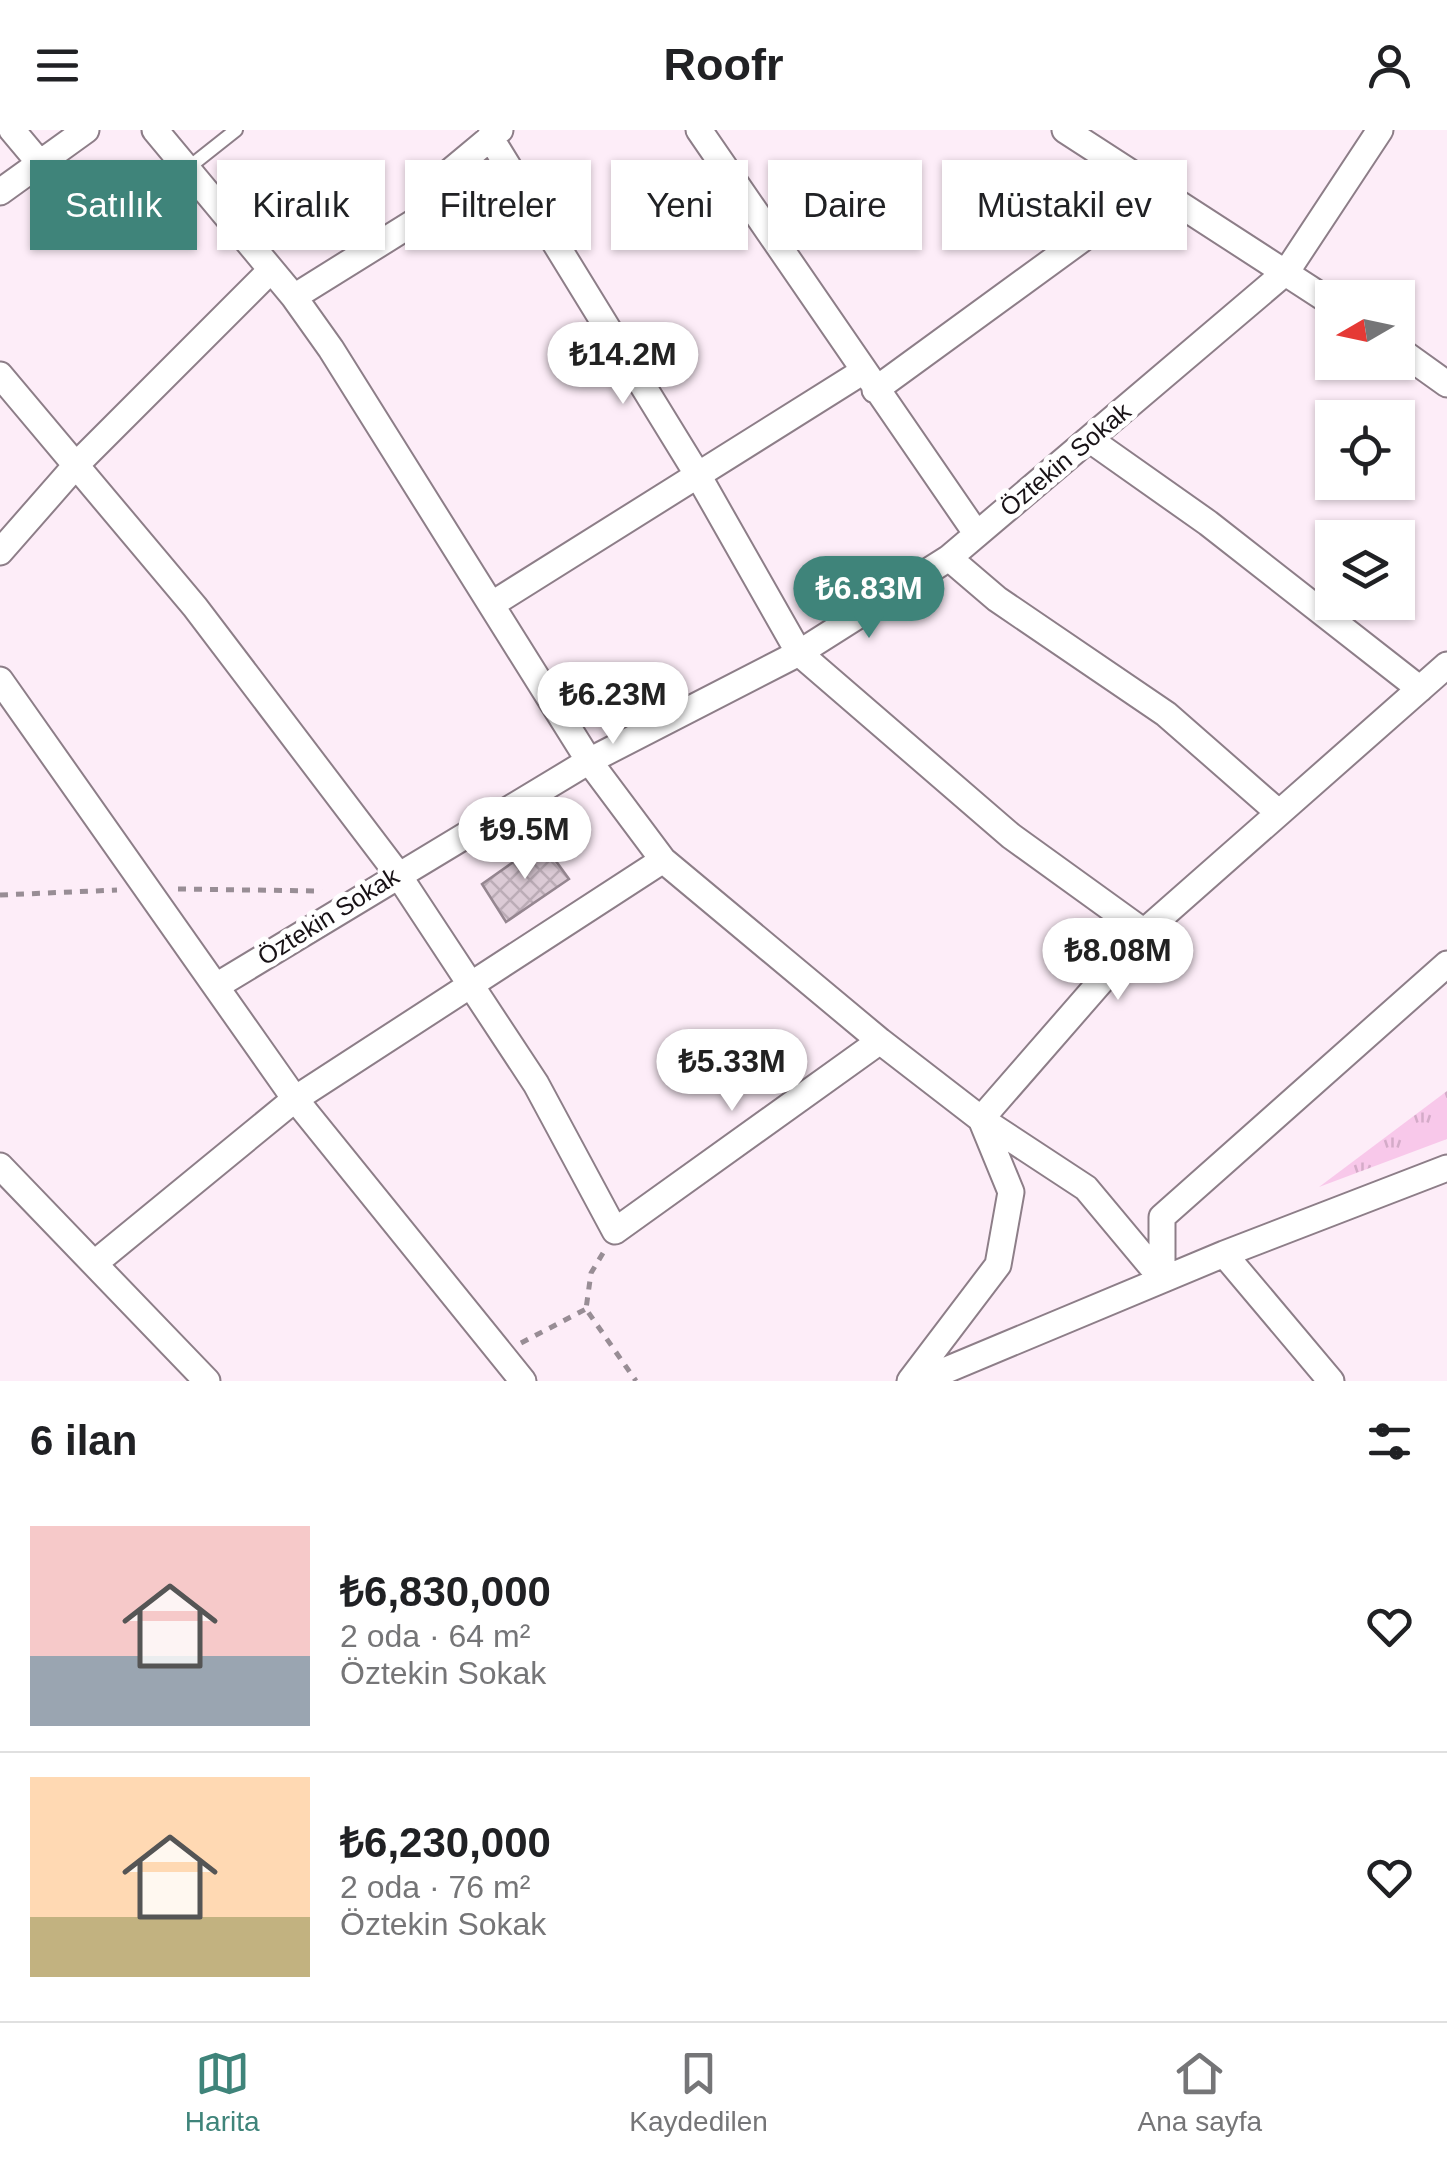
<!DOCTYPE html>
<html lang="tr">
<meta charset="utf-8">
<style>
:root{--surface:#fff;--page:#f6f6f6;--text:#202124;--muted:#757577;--line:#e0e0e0;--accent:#3f847a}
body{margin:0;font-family:Arial,sans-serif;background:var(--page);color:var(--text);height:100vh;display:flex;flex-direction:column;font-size:38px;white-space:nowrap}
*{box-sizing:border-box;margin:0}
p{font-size:32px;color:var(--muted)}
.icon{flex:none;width:55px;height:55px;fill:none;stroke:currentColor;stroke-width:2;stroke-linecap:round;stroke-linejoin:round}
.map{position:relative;height:1251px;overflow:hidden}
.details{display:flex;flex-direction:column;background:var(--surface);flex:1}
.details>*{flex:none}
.top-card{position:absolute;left:30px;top:30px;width:1388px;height:90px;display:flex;gap:20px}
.needle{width:65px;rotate:261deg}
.tools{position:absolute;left:1315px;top:150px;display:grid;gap:20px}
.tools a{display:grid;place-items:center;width:100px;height:100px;border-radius:0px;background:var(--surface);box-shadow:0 2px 8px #0004;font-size:50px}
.price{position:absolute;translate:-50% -85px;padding:0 22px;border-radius:35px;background:#fff;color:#222;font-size:32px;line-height:65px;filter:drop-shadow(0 2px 5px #0008)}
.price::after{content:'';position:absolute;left:50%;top:60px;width:30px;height:22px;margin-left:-15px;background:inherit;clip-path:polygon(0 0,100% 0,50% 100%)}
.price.selected{background:var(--accent);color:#fff}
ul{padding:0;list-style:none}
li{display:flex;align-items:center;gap:30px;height:250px;padding:0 30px}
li+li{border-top:2px solid var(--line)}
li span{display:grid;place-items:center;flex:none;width:280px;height:200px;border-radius:0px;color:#555}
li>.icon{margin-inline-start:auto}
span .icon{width:120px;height:120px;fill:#fffc;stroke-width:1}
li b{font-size:42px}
h2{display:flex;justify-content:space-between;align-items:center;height:120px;padding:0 30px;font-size:42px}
.tag{padding:0 35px;border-radius:0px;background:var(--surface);box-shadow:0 2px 8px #0004;font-size:35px;line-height:90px}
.tag.selected{background:var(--accent);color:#fff}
header{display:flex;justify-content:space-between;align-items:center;height:130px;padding:0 30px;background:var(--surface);font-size:45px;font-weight:600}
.dock{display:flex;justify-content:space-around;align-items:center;height:140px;border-top:2px solid var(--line);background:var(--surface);font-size:28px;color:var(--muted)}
.dock a{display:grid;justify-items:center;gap:5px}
.dock .selected{color:var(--accent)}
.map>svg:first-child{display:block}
.park{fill:url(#park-tufts)}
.building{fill:url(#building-cross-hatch);stroke:#958690;stroke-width:2.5}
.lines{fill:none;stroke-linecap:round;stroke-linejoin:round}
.lane-casing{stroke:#8d7e88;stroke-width:16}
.street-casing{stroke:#8d7e88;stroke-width:29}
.path{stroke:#988d95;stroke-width:5;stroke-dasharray:8 8;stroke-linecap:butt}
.lane{stroke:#fff;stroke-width:12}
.street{stroke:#fff;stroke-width:25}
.labels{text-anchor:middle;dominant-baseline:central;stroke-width:10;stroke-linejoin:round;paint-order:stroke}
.street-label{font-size:25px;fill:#181216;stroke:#fff}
</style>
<header><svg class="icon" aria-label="menu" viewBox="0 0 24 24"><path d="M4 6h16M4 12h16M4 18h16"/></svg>Roofr<svg class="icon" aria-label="person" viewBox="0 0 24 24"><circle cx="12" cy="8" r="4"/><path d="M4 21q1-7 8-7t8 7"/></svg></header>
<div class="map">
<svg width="1447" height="1251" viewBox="0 0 1447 1251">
<defs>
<pattern id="park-tufts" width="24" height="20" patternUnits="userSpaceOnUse" patternTransform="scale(2.5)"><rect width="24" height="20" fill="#f8c8ea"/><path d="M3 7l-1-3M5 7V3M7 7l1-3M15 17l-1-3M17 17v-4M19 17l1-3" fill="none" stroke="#d4abc8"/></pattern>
<pattern id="building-cross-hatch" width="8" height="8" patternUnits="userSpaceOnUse" patternTransform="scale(2.5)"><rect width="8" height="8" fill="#dbcad5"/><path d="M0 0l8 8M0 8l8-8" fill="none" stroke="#bbacb6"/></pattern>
</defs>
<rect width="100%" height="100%" fill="#fdedf8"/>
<!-- park -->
<path class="park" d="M1447,961V1009L1319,1057Z"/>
<!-- building -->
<path class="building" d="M542,712L569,749L506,792L482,754Z"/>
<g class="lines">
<defs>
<path id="lane" d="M188,38L236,0"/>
<path id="street" d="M12,0L38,31
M155,0L294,167L331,219L589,631L663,730L880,911L981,989L1086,1058L1162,1149
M699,0L976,403
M1065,0L1332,173
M490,7L699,347L799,523L1011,706L1144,802
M0,62L86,0
M294,167L416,91L434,55L500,0
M1398,219L1447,254
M0,245L195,477L397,743L536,954L615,1101L880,911
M875,260L1155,56
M1089,309L1208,393L1420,559
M0,422L78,333L271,140
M949,428L997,469L1166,584L1278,682
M494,473L862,242
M0,550L295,969L523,1251
M218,855L589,631L799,523L949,428L1287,141L1380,0
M0,1036L207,1251
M1224,1124L1331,1251
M95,1133L295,969L663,730
M1162,1149V1087L1447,834
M910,1251L998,1135L1011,1062L981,989L1144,802L1447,535
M920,1251L1224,1124L1447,1038"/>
</defs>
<!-- lane casing -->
<use href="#lane" class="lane-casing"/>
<!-- street casing -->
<use href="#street" class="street-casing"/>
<!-- path -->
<path class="path" d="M178,759L322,761
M0,765L117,760
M603,1123L591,1143L586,1179L636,1251
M521,1213L586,1179"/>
<!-- lane -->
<use href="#lane" class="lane"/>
<!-- street -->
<use href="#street" class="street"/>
</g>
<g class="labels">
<!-- street labels -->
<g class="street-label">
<text transform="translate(1065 329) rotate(-40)">Öztekin Sokak</text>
<text transform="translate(328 786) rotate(-32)">Öztekin Sokak</text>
</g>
</g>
</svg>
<div class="tools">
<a><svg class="needle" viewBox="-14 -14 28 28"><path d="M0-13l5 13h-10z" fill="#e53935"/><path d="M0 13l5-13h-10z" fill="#757577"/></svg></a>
<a><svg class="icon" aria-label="locate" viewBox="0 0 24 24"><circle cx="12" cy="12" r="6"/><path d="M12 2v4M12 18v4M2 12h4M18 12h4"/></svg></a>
<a><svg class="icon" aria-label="layers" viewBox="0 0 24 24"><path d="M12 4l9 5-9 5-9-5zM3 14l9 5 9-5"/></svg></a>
</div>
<b class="price" style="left:623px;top:277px">₺14.2M</b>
<b class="price selected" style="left:869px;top:511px">₺6.83M</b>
<b class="price" style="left:613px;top:617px">₺6.23M</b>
<b class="price" style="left:525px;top:752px">₺9.5M</b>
<b class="price" style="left:1118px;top:873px">₺8.08M</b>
<b class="price" style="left:732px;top:984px">₺5.33M</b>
<div class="top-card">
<a class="tag selected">Satılık</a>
<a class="tag">Kiralık</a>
<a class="tag">Filtreler</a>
<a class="tag">Yeni</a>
<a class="tag">Daire</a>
<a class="tag">Müstakil ev</a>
</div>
</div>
<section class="details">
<h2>6 ilan<svg class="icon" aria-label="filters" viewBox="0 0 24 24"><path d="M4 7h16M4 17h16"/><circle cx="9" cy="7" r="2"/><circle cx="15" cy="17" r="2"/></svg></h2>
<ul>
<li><span style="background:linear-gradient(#f6c9c9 65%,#9aa5b1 0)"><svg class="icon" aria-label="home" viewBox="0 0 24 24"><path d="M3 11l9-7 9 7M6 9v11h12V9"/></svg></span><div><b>₺6,830,000</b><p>2 oda · 64 m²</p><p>Öztekin Sokak</p></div><svg class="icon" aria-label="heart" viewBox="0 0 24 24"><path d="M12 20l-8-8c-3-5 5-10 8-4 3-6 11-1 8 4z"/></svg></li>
<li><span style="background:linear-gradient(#ffd9b3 70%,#c2b280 0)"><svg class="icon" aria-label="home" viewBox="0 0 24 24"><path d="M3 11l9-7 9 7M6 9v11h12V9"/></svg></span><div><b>₺6,230,000</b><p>2 oda · 76 m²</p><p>Öztekin Sokak</p></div><svg class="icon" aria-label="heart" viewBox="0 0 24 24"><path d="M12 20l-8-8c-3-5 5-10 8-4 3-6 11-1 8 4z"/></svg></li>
</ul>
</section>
<nav class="dock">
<a class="selected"><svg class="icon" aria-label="map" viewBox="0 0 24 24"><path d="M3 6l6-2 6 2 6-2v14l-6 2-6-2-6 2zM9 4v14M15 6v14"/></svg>Harita</a>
<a><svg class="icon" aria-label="saved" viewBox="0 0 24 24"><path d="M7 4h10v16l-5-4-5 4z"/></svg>Kaydedilen</a>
<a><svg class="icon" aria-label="home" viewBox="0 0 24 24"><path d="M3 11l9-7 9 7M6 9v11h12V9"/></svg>Ana sayfa</a>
</nav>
